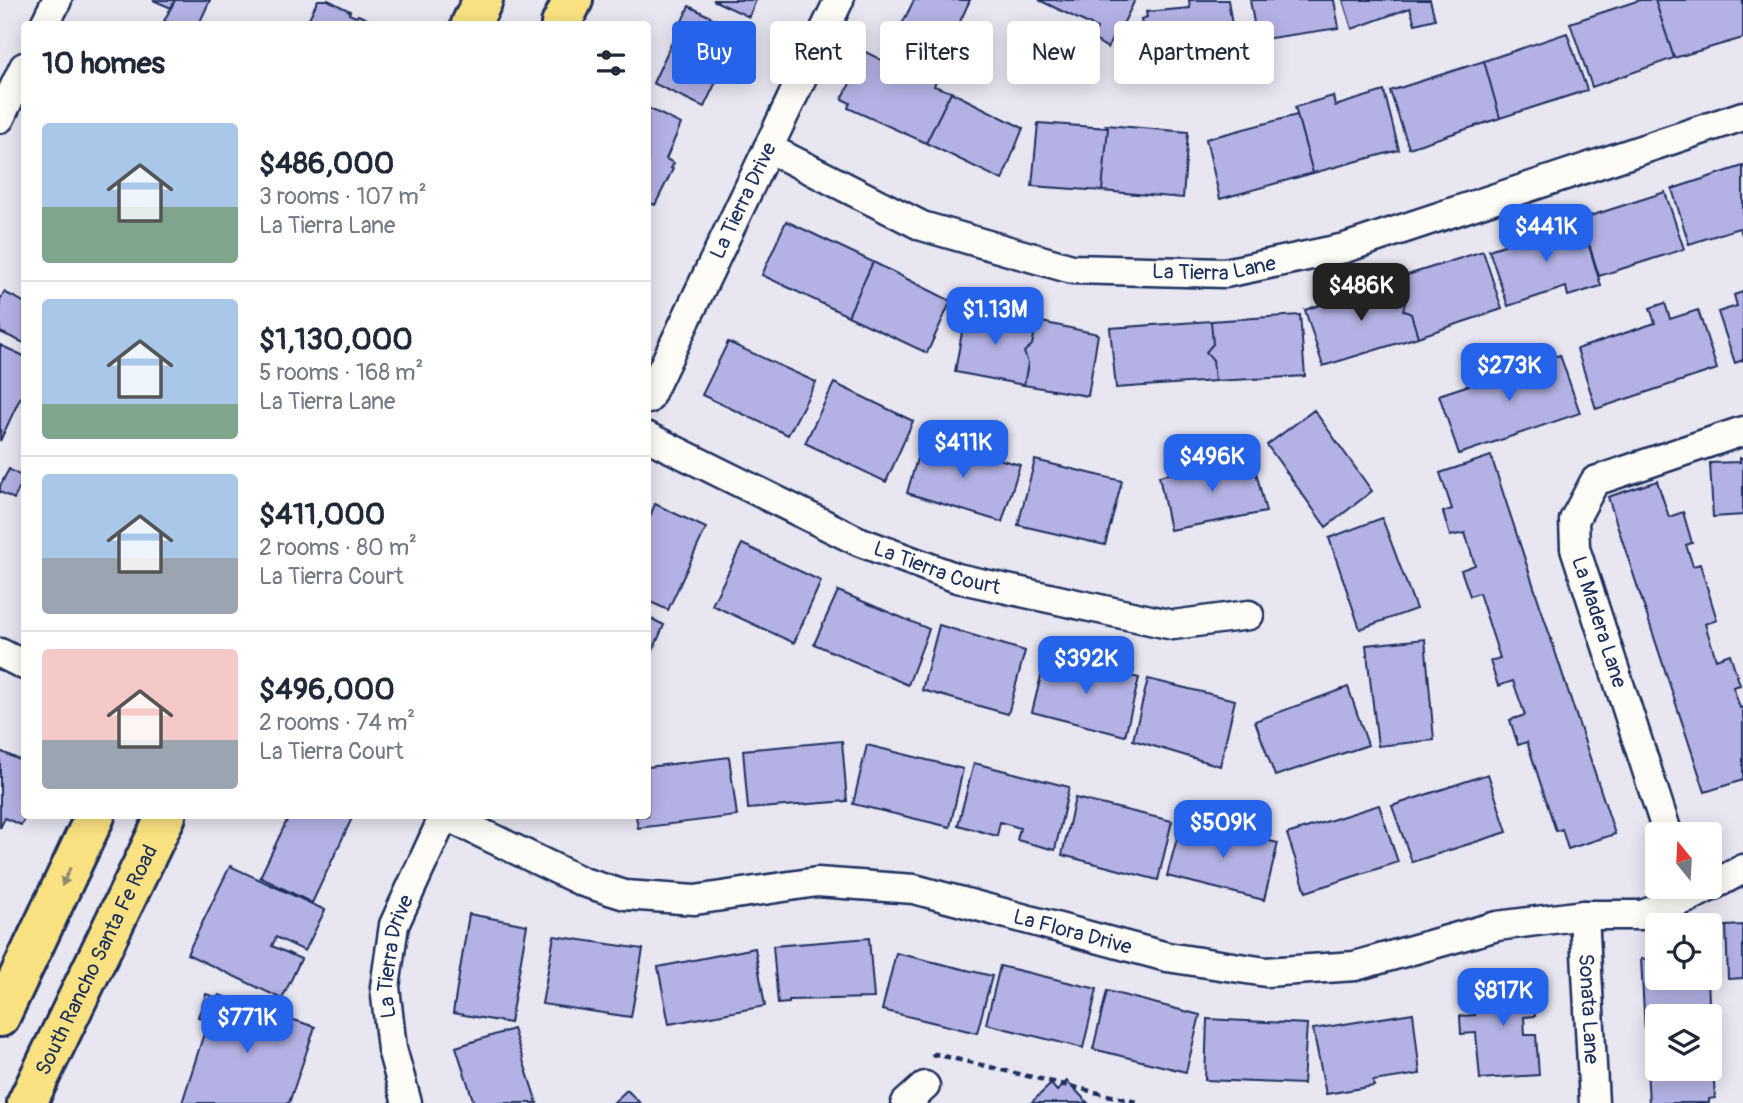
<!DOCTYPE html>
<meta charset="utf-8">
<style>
:root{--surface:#fff;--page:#f2f2f3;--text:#1f2937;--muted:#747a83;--line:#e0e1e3;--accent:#2563eb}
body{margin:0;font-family:Pangolin,sans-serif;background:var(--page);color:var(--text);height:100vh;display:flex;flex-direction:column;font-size:26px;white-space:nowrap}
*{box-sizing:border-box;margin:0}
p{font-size:23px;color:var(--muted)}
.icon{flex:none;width:38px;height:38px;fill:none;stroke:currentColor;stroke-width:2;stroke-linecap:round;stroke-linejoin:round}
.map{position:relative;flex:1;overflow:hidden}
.side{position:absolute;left:21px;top:21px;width:630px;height:798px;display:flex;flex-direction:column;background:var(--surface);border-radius:7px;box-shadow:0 4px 18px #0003}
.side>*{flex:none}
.banner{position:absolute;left:672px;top:21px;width:665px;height:63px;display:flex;gap:14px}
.needle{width:46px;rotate:342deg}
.controls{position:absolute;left:1645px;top:822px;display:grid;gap:14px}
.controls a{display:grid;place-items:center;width:77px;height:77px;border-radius:7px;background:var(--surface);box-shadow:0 4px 18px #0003;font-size:35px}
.price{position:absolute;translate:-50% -60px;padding:0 16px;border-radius:14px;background:var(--accent);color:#fff;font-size:23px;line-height:46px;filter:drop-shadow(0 2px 4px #0008)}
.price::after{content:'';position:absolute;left:50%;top:42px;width:21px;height:16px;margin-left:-10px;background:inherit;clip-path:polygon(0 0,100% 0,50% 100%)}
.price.selected{background:#222;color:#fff}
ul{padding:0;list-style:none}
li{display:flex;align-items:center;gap:21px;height:175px;padding:0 21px}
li+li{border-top:2px solid var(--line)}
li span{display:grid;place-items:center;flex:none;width:196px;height:140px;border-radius:7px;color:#555}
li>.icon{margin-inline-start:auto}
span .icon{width:84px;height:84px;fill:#fffc;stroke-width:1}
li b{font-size:30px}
h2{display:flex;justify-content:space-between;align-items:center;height:84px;padding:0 21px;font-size:30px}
.pill{padding:0 24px;border-radius:7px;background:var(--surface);box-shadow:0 4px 18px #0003;font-size:24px;line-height:63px}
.pill.selected{background:var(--accent);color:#fff}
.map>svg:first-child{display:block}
.building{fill:#b4b2e4;stroke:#1b2f5e;stroke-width:2}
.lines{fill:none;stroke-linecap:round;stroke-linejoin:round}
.street-casing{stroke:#1b2f5e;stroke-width:33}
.primary-casing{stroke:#1b2f5e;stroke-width:44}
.path{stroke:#1b2f5e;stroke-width:4.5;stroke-dasharray:7 5;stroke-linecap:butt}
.street{stroke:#fdfcf7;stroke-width:28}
.primary{stroke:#fae181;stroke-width:38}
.oneway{fill:#8a8870}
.labels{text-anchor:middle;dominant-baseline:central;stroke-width:7;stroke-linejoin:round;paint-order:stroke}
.street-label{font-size:21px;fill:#1b2f5e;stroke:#fdfcf7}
</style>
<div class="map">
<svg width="1743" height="1103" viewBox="0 0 1743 1103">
<rect width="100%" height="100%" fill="#e7e6f1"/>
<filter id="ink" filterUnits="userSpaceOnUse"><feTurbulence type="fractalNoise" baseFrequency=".0143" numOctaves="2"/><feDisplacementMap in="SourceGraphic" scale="14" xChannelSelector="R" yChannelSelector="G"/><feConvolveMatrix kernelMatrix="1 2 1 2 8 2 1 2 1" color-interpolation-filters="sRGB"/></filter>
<g filter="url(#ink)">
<!-- building -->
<path class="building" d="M153,0H175L171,8Z
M175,0H210L199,24H172L164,21Z
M318,0H328L350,11L349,14L356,17L358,15L378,24H306Z
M713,0H756L749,17Z
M914,0H970L946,52L899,30Z
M1039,0H1135L1117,36L1114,34L1108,48L1093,39L1097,28Z
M1189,0H1228L1235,44L1143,58L1137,26H1142L1141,19L1147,17L1146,12L1190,8Z
M1250,0H1334L1339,28L1257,40Z
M1343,0H1430L1435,19L1415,24L1410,8L1352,29Z
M1640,0H1655L1674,58L1592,87L1570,23Z
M1655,0H1743V38L1674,58Z
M689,6L740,32L704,107L653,83Z
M1567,33L1587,90L1500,118L1484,61Z
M896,47L940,71L934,86L951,92L926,143L848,108L850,103L842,99L866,52L887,63Z
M1484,61L1500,118L1409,148L1390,91Z
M1384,91L1399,150L1313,173L1295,107L1333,96L1335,106Z
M951,92L1023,128L1002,180L926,143Z
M648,108L681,124L666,159L674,163L671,168L673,169L655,205L648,202Z
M1297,115L1313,173L1220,199L1206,139Z
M1038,123L1108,128L1102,191L1032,186Z
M1106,125L1188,132L1183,198L1102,191L1108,128Z
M1743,166V236L1739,228L1689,244L1672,189Z
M1665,192L1684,249L1599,276L1581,219Z
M1581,219L1601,286L1568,296L1566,287L1508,306L1489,250Z
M786,221L873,262L848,316L762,275Z
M1483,251L1502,309L1418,337L1411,314L1403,310L1406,299L1398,278Z
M873,262L951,301L927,353L848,316Z
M1398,278L1406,299L1403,310L1411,314L1418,337L1323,366L1305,310Z
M4,292L24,302V343L0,332V300Z
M1743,292V360L1735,363L1718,312L1737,306L1734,295Z
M1665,303L1670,319L1698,310L1717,369L1596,409L1577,349L1655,323L1650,308Z
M966,309L1037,321L1032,345L1024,352L1028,363L1024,385L955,372Z
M1300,315L1305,376L1215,381L1213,360L1206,352L1213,344L1211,321Z
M1037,321L1098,334L1088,396L1024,385L1028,363L1024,352L1032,345Z
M1211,321L1213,344L1206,352L1213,360L1215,381L1116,388L1110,328Z
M728,342L816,382L788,435L702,395Z
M0,345L24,356V395L22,394L0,441Z
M1560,355L1580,413L1459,454L1439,395L1484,380L1479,366L1494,361L1499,375L1515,370V368Z
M834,383L913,421L886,482L805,443Z
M1314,410L1372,491L1326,527L1267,445Z
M923,438L1020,465L1002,522L907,493Z
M1252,456L1266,512L1170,530L1159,476Z
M1491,456L1615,834L1568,849L1562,829L1556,831L1527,742L1518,745L1510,720L1525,715L1513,681L1498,686L1490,661L1500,658L1479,593L1470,596L1461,570L1475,565L1465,533L1450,536L1443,512L1452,509L1440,473Z
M1740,458H1743V515L1713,517L1710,463L1740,462Z
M1035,460L1122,481L1105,545L1018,525Z
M9,469L24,478L14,499L0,492V486Z
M1657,481L1669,517L1683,512L1692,543L1686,545L1693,566L1700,564L1717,620L1705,624L1716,659L1730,654L1740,685L1733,687L1740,708L1743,707V780L1705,792L1608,497Z
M655,504L706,528L668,610L648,601V521Z
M1382,518L1416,609L1360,629L1329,538Z
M742,544L821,581L794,643L712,605Z
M838,591L929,629L908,685L814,644Z
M648,617L664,625L648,662Z
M939,625L1025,651L1008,714L922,690Z
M1425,639L1434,740L1378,746L1366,645Z
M1046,656L1139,678L1125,736L1032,712Z
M1148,679L1235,700L1220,766L1133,740Z
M1348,687L1368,745L1275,776L1255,721Z
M842,741L847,801L748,809L743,750Z
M867,745L963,769L950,827L853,804Z
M0,751L24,762L26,816L21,825L5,818L0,828Z
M729,757L737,816L638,828L636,816H648V767Z
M974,763L1069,787L1055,850L1017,840L1020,828L1000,822L997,836L958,825Z
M1488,774L1507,832L1412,862L1392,806Z
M1075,798L1172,821L1158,880L1062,855Z
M1379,805L1398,862L1306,892L1287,834Z
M289,816H353L312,903L260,877Z
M1182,819L1278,843L1264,900L1167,876Z
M230,866L325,910L305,951L276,937L272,946L301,959L282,999L187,954Z
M469,914L527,925L510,1023L453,1013Z
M1743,925V978L1728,979L1726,926Z
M554,936L643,949L631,1017L542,1004Z
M869,938L874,998L789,1000V1003L778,1004L773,946Z
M755,948L765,1006L669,1024L658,967Z
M896,953L992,976L977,1033L882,1010Z
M1657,958V978H1708L1709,1002L1695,1004L1696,1017H1657V1069H1710V1067H1713L1715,1098L1709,1099V1103H1649L1641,959Z
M1000,966L1097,989L1083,1048L986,1024Z
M1533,976L1535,1016L1524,1017L1525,1035H1536L1539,1075L1480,1079L1476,1033L1461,1034L1460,1016L1475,1015L1473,981Z
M1107,991L1200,1015L1186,1072L1093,1049Z
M206,994L217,998L219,995L315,1027L289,1103H182L207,1024L211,1022L198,1017Z
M1413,1013L1420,1074L1373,1081L1374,1086L1326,1094L1313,1029Z
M1207,1019L1307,1024L1303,1084L1205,1080Z
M513,1029L537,1103H474L456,1047Z
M1067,1081L1088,1103H1031L1051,1084L1057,1091Z
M627,1090L640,1103H613Z"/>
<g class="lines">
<defs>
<g id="street">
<path d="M45,24L57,0"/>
<path d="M0,118L24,67"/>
<path id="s1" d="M768,148L922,226L1072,269L1225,273L1345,248L1743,116"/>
<path id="s2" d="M648,399L839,0"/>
<path id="s3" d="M648,437L858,541L957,578L1173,625L1249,615"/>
<path d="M0,653L24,665"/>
<path id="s4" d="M446,816L583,882L625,895L695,900L817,882L914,889L1167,957L1266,972L1355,966L1497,926L1584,915H1642L1688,898L1709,887"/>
<path d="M1668,835L1575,548L1574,520L1595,481L1743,431"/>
<path d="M1710,887L1743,869"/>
<path id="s5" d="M1584,915L1594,1103"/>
<path id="s6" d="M407,1103L392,1049L385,987L394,925L444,816"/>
<path d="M906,1103L925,1086"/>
</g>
<g id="primary">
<path d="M471,24L483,0"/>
<path d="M561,24L573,0"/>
<path d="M0,1017L95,816"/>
<path id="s7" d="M27,1103L166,816"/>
</g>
</defs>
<!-- street casing -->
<use href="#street" class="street-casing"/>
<!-- primary casing -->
<use href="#primary" class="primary-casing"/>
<!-- path -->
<path class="path" d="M932,1056L935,1054L1141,1103"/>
<!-- street -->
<use href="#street" class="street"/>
<!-- primary -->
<use href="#primary" class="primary"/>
</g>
<!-- one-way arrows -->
<defs><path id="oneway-solid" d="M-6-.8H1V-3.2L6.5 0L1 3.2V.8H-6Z" transform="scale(1.75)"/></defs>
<use class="oneway" href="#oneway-solid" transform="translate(66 877) rotate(115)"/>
</g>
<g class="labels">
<!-- street labels -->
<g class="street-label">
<text stroke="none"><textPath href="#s2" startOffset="220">La Tierra Drive</textPath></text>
<text stroke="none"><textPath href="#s1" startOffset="471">La Tierra Lane</textPath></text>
<text stroke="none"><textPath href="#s3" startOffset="318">La Tierra Court</textPath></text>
<text transform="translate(1599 622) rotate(72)">La Madera Lane</text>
<text stroke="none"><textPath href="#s4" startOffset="651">La Flora Drive</textPath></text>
<text stroke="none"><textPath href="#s6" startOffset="150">La Tierra Drive</textPath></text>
<text stroke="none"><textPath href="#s7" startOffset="159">South Rancho Santa Fe Road</textPath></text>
<text stroke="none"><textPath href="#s5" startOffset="94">Sonata Lane</textPath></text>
</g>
</g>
</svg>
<div class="controls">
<a><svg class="needle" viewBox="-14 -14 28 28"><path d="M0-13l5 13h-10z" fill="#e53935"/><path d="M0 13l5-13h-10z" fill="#747a83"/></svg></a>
<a><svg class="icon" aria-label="locate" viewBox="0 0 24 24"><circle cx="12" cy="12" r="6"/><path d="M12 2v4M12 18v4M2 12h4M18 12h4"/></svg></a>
<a><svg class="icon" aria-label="layers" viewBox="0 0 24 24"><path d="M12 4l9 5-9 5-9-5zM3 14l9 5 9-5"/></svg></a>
</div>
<b class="price" style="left:1546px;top:264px">$441K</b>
<b class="price selected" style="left:1361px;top:323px">$486K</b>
<b class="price" style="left:995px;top:347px">$1.13M</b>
<b class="price" style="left:1509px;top:403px">$273K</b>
<b class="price" style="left:963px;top:480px">$411K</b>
<b class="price" style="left:1212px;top:494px">$496K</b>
<b class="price" style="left:1086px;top:696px">$392K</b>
<b class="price" style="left:1223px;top:860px">$509K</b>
<b class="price" style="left:1503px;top:1028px">$817K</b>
<b class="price" style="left:247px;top:1055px">$771K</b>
<div class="banner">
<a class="pill selected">Buy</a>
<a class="pill">Rent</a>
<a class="pill">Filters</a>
<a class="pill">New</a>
<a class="pill">Apartment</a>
</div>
<section class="side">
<h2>10 homes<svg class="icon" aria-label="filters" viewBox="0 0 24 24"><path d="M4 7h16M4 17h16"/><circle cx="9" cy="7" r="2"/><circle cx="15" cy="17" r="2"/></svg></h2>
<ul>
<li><span style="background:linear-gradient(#a9c7e8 60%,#7fa58c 0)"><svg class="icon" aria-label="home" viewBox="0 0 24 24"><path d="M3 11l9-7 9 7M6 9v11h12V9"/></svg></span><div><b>$486,000</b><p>3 rooms · 107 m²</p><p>La Tierra Lane</p></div></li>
<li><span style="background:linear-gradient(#a9c7e8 75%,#7fa58c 0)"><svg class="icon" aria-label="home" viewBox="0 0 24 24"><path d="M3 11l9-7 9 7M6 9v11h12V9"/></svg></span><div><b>$1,130,000</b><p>5 rooms · 168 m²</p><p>La Tierra Lane</p></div></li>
<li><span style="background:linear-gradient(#a9c7e8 60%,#9aa5b1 0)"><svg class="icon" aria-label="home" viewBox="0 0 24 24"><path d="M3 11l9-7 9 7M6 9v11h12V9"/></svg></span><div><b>$411,000</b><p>2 rooms · 80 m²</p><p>La Tierra Court</p></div></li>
<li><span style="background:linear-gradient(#f6c9c9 65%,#9aa5b1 0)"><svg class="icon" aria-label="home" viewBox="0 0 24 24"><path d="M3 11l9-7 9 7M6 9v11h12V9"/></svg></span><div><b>$496,000</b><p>2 rooms · 74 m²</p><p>La Tierra Court</p></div></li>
</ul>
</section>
</div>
